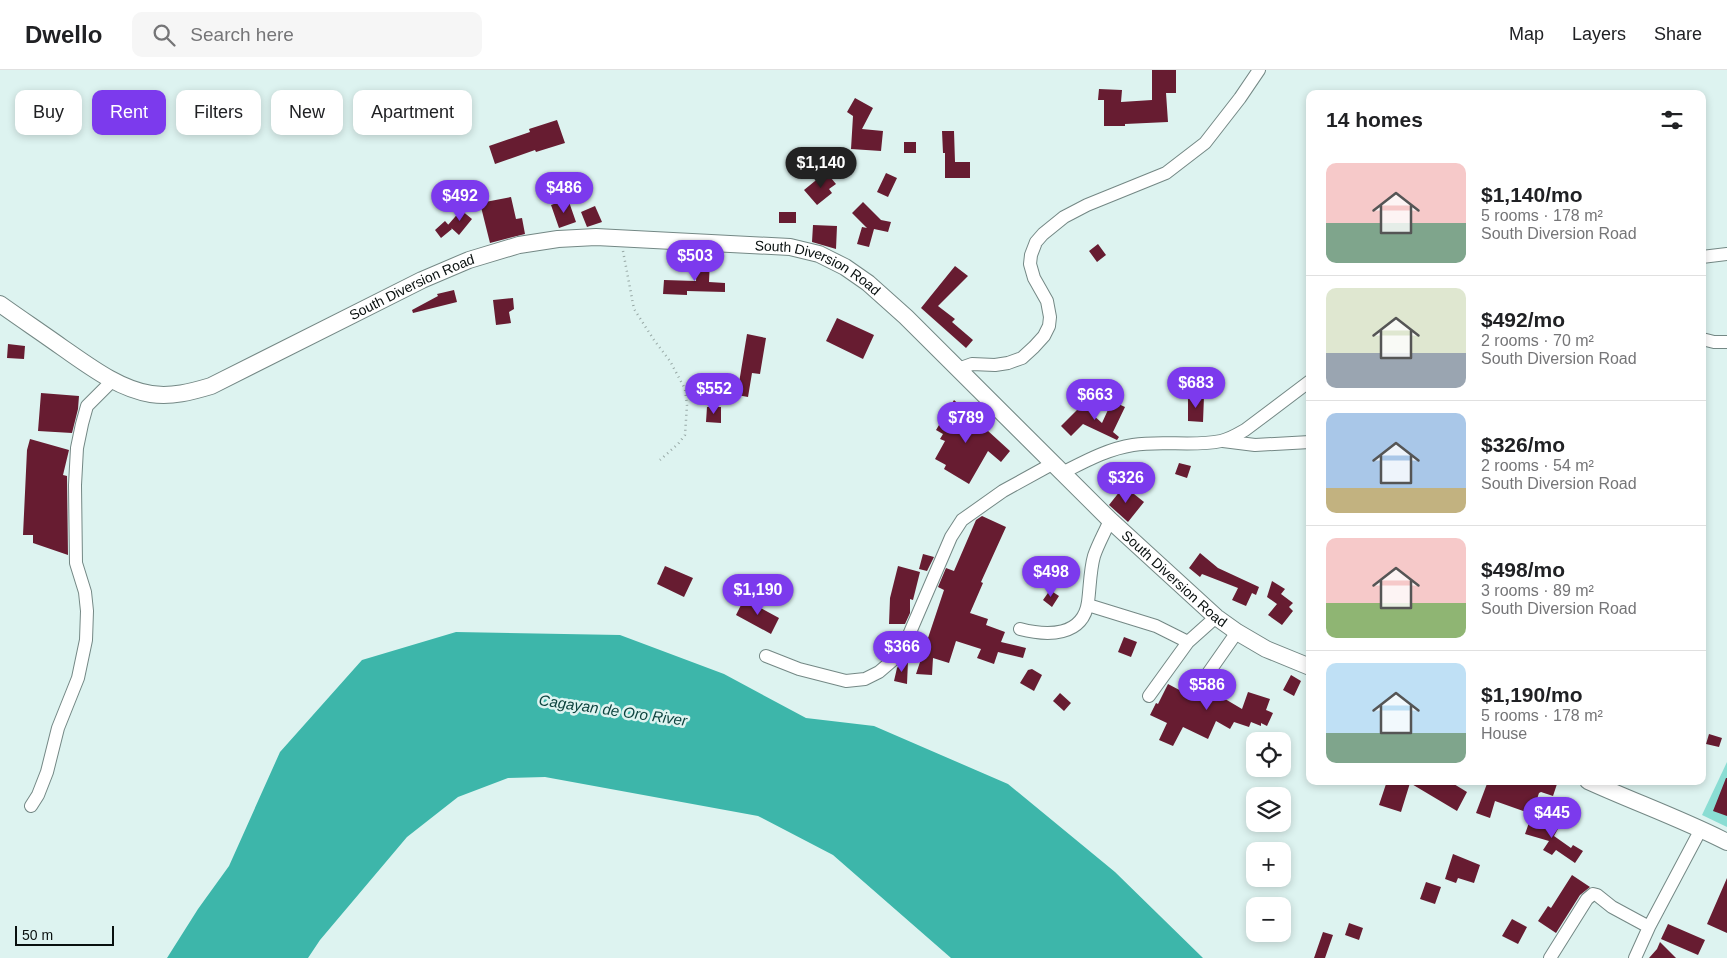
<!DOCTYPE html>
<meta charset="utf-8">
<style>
:root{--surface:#fff;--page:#f6f6f6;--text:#202124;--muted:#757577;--line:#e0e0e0;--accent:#7c3aed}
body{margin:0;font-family:Arial,sans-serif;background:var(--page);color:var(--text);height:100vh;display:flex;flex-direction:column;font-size:19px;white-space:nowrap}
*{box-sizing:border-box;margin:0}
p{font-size:16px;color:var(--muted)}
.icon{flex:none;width:28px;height:28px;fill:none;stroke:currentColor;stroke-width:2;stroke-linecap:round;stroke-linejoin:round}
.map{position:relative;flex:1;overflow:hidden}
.drawer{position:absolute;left:1306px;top:20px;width:400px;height:695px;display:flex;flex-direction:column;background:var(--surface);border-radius:10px;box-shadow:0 2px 8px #0003}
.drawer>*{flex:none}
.guide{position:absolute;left:15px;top:20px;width:475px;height:45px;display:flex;gap:10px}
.fabs{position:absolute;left:1246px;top:662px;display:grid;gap:10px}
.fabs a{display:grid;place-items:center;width:45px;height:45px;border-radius:10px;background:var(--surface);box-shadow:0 2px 8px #0003;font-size:25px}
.scale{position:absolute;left:15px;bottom:12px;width:99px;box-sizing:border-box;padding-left:5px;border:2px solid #09100f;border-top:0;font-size:14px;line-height:18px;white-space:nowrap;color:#09100f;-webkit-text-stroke:4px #ddf3f0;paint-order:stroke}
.price{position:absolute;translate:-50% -42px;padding:0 11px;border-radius:18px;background:var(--accent);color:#fff;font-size:16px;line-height:32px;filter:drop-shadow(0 1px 2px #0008)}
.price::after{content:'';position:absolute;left:50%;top:30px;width:15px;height:11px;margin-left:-8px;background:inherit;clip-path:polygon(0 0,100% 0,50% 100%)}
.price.on{background:#222;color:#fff}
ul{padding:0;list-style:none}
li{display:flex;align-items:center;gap:15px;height:125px;padding:0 20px}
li+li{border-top:1px solid var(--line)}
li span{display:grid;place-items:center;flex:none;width:140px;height:100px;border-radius:10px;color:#555}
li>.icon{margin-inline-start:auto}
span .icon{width:60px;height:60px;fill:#fffc;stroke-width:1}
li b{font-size:21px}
h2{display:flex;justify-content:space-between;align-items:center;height:60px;padding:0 20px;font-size:21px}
.pill{padding:0 18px;border-radius:10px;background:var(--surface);box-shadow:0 2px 8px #0003;font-size:18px;line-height:45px}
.pill.on{background:var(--accent);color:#fff}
header{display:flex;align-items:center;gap:30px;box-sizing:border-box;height:70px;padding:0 25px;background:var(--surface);border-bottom:1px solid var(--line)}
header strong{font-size:24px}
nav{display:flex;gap:28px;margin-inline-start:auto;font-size:18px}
.search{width:350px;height:45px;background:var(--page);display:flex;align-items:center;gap:12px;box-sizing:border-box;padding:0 18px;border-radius:10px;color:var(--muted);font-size:19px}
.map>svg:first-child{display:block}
.green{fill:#8addd3}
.water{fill:#3db6aa}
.building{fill:#671c31}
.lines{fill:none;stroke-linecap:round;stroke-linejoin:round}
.minor-casing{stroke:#748885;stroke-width:14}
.secondary-casing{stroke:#748885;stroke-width:18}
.path{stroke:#97a8a5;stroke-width:2.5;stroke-dasharray:1 4;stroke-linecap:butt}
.minor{stroke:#fff;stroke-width:12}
.secondary{stroke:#fff;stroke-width:16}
.labels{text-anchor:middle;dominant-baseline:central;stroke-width:5;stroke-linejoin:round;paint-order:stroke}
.street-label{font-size:14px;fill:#09100f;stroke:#ddf3f0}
.water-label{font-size:15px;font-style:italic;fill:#0d433e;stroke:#ddf3f0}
</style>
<header>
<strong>Dwello</strong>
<div class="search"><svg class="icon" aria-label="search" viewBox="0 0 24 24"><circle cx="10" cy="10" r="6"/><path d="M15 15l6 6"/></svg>Search here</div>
<nav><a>Map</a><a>Layers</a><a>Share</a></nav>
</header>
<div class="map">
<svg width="1727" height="888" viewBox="0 0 1727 888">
<rect width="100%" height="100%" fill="#ddf3f0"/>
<!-- green -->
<path class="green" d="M1727,692V757L1702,745Z"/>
<!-- water -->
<path class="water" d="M456,562L620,565L724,604L806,648L874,656L1008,714L1115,802L1203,888H951L833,785L758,746L545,707L508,708L458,727L407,767L320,870L308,888H167L198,839L229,796L280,682L362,590Z"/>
<!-- building -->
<path class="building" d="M1152,0H1176V23H1166L1168,52L1125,54V56H1104V30H1098L1099,19L1122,20L1121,32L1152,30Z
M855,28L873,38L862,59L883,61L881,81L851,79L853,46L847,42Z
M557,50L565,73L536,82L535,80L495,94L489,76L530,62L529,59Z
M942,61H954L955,92H970V108H945V83H943Z
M904,72H916V83H904Z
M826,102L836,114L829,119L832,123L817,135L804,120Z
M886,103L897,108L888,127L877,122Z
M511,127L516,149L522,148L525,164L490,173L480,133Z
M568,129L576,152L559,158L551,135Z
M863,132L881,150L891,152L888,162L874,159L869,177L857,174L862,157L867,158L852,143Z
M595,136L602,152L587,157L581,142Z
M461,140L472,149L459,165L448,155Z
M779,142H796V153H779Z
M445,151L452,159L441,168L435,160Z
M813,155L837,156L836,179L812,172Z
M1098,174L1106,185L1097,192L1089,181Z
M697,189H710L709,212L725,213V222L687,221V225L663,224L664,210L696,211Z
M955,196L968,206L938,236L955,249L952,252L973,270L966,278L921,238Z
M454,220L457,232L413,243L412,240L438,226L437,224Z
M513,228L514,239L509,242L511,253L496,255L493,230Z
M837,248L874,265L863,289L826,271Z
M747,264L766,268L760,304L752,303L748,327L737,325Z
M8,274L25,276L24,289L7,288Z
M41,323L79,326L78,339L72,363L38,361Z
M1188,326H1204L1203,352L1188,351Z
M954,330L1010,381L1001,392L988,381L969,414L944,399L946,395L935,389L945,371L940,369L943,364L936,360Z
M1112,331L1125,337L1113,362L1119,367L1117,370L1083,354L1071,366L1061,356L1082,335L1102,353Z
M707,337H721V353L706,352Z
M30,369L69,380L63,405L67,406L68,485L33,473V465H23L27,380Z
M1179,393L1191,396L1187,408L1175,404Z
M1124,416L1144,432L1128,452L1109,435Z
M982,446L1006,457L981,512L983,513L970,543L988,549L986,555L1005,562L1001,572L1026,578L1023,588L998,582L994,594L977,588L981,579L956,571L949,593L933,588L932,605L916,604L944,520L938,517L946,498L954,501L976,450Z
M1200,483L1218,498L1259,517L1256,525L1252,523L1246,536L1232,530L1238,518L1202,504L1200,507L1189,498Z
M923,484L934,487L927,501L919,499Z
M665,496L693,508L684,527L657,514Z
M898,496L920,502L913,530L910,529V543L905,554H889L890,528Z
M1272,511L1285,519L1281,524L1293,533L1289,537L1293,541L1282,555L1268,545L1277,534L1267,527Z
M1050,520L1059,526L1052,537L1043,530Z
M744,529L779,548L771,564L736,545Z
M878,566L891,568L887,585L875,582Z
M1124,567L1137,572L1131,587L1118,582Z
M903,590L908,591L907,614L894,611L897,598Z
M1032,599L1042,605L1034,621L1020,613L1028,600Z
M1219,601L1230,606L1220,626L1242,639L1248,622L1270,629L1266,640L1273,643L1267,656L1261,653V656L1251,652L1249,657L1234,652L1230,659L1216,651L1208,669L1183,657L1173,676L1159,670L1167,653L1150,645L1156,633L1158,634L1168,614L1187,624L1191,629L1198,630Z
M1291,605L1301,611L1294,626L1283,620Z
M1060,623L1071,633L1064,641L1053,631Z
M1709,664L1722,668L1719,677L1706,674Z
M1726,708H1727V746L1713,741Z
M1387,711H1449L1467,722L1457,741L1410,713L1401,742L1379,735Z
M1488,711H1558L1553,726L1541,722L1539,723L1532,744L1495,731L1490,748L1476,743Z
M1531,747L1559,757L1554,766L1571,778L1573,775L1583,781L1575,793L1556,780L1552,785L1543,780L1549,771L1525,764Z
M1453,784L1480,795L1474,813L1458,808L1456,813L1445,809Z
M1572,805L1590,817L1580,825L1556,863L1538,851L1548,836L1551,838Z
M1727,808V863L1707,854Z
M1426,812L1441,817L1435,834L1420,829Z
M1512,849L1527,857L1518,874L1502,866Z
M1349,853L1363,858L1359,870L1345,865Z
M1668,854L1705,870L1698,885L1661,869Z
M1323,862L1333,865L1325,888H1314Z
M1660,872L1676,888H1649L1657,879Z"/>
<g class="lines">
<defs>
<path id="minor" d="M1702,187L1727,184
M1702,269L1714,272H1727
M958,299L972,294L995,295L1008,293L1022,288L1034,277L1044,266L1049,256L1050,247L1047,231L1034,208L1030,194L1031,185L1036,172L1043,164L1064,147L1087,135L1166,103L1205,73L1240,28L1259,0
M1223,371L1255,375L1310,372
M1062,403C1084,392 1107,379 1133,375C1162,370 1192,377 1221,371C1230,369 1238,364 1245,360L1310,311
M1088,535L1156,556L1188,572
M1020,559C1047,566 1083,567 1088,532C1090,517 1090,500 1094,486C1098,474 1105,462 1110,450
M766,586L799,599L846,611L865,609L879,602L893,590L905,574L951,467L962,450L1003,421L1052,394
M1195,622L1237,562
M1149,626L1188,572L1216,547
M31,736L38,725L47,702L58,658L78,608L86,570L87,541L85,522L76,493L75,415L77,378L82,354L87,336L113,310
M1550,888L1587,829L1593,824L1597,825L1612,837L1649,857
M1635,888L1649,857L1701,759"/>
<g id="secondary">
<path id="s1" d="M0,234C21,249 42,263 63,278C89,296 119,319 151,324C172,327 191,322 211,316L422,210L469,190L519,175L558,169L596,167L790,177L819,184L845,197L868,213L906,247L1110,450L1216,547L1237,562L1266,579L1310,597"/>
<path d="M1588,711C1634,732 1682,749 1727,772"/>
</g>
</defs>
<!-- minor casing -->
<use href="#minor" class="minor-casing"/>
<!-- secondary casing -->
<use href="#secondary" class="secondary-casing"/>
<!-- path -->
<path class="path" d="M623,181L634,239L654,270L670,291L685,319L687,335L685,365L678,374L660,390"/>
<!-- minor -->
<use href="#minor" class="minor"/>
<!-- secondary -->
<use href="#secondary" class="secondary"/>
</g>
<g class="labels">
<!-- street labels -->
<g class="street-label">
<text stroke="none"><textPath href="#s1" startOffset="882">South Diversion Road</textPath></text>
<text stroke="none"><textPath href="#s1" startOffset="462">South Diversion Road</textPath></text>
<text stroke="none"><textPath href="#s1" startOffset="1362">South Diversion Road</textPath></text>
</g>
<!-- water labels -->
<g class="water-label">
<text transform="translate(613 640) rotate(8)">Cagayan de Oro River</text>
</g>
</g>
</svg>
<div class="fabs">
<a><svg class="icon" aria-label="locate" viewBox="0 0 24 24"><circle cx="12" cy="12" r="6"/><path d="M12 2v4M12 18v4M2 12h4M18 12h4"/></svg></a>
<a><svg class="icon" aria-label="layers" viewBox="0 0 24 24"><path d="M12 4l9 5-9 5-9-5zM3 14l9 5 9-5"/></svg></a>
<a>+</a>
<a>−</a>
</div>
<div class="scale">50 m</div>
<b class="price on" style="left:821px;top:119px">$1,140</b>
<b class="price" style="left:564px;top:144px">$486</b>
<b class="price" style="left:460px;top:152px">$492</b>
<b class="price" style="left:695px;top:212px">$503</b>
<b class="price" style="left:1196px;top:339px">$683</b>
<b class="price" style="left:714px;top:345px">$552</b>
<b class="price" style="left:1095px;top:351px">$663</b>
<b class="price" style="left:966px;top:374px">$789</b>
<b class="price" style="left:1126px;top:434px">$326</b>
<b class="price" style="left:1051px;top:528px">$498</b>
<b class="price" style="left:758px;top:546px">$1,190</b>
<b class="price" style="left:902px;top:603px">$366</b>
<b class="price" style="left:1207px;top:641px">$586</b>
<b class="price" style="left:1552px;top:769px">$445</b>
<div class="guide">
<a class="pill">Buy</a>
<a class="pill on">Rent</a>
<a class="pill">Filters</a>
<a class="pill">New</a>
<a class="pill">Apartment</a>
</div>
<section class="drawer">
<h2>14 homes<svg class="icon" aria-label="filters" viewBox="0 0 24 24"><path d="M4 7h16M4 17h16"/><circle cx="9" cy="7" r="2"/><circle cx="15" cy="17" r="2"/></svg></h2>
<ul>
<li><span style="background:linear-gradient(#f6c9c9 60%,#7fa58c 0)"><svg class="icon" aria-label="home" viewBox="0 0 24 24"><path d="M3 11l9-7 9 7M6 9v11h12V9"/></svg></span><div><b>$1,140/mo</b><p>5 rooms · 178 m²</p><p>South Diversion Road</p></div></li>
<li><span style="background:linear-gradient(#dfe7d0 65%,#9aa5b1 0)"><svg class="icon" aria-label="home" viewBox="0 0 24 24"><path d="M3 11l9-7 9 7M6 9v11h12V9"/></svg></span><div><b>$492/mo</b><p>2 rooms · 70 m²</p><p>South Diversion Road</p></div></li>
<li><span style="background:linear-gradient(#a9c7e8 75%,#c2b280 0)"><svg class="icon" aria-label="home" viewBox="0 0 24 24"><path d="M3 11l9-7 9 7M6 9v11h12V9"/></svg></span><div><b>$326/mo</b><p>2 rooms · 54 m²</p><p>South Diversion Road</p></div></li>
<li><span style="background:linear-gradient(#f6c9c9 65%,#8fb573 0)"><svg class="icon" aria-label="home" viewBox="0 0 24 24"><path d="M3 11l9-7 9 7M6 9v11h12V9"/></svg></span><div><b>$498/mo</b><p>3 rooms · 89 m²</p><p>South Diversion Road</p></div></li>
<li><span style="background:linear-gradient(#bfe0f5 70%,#7fa58c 0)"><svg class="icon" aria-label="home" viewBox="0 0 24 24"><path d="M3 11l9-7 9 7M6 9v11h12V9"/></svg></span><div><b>$1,190/mo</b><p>5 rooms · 178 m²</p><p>House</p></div></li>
</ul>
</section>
</div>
